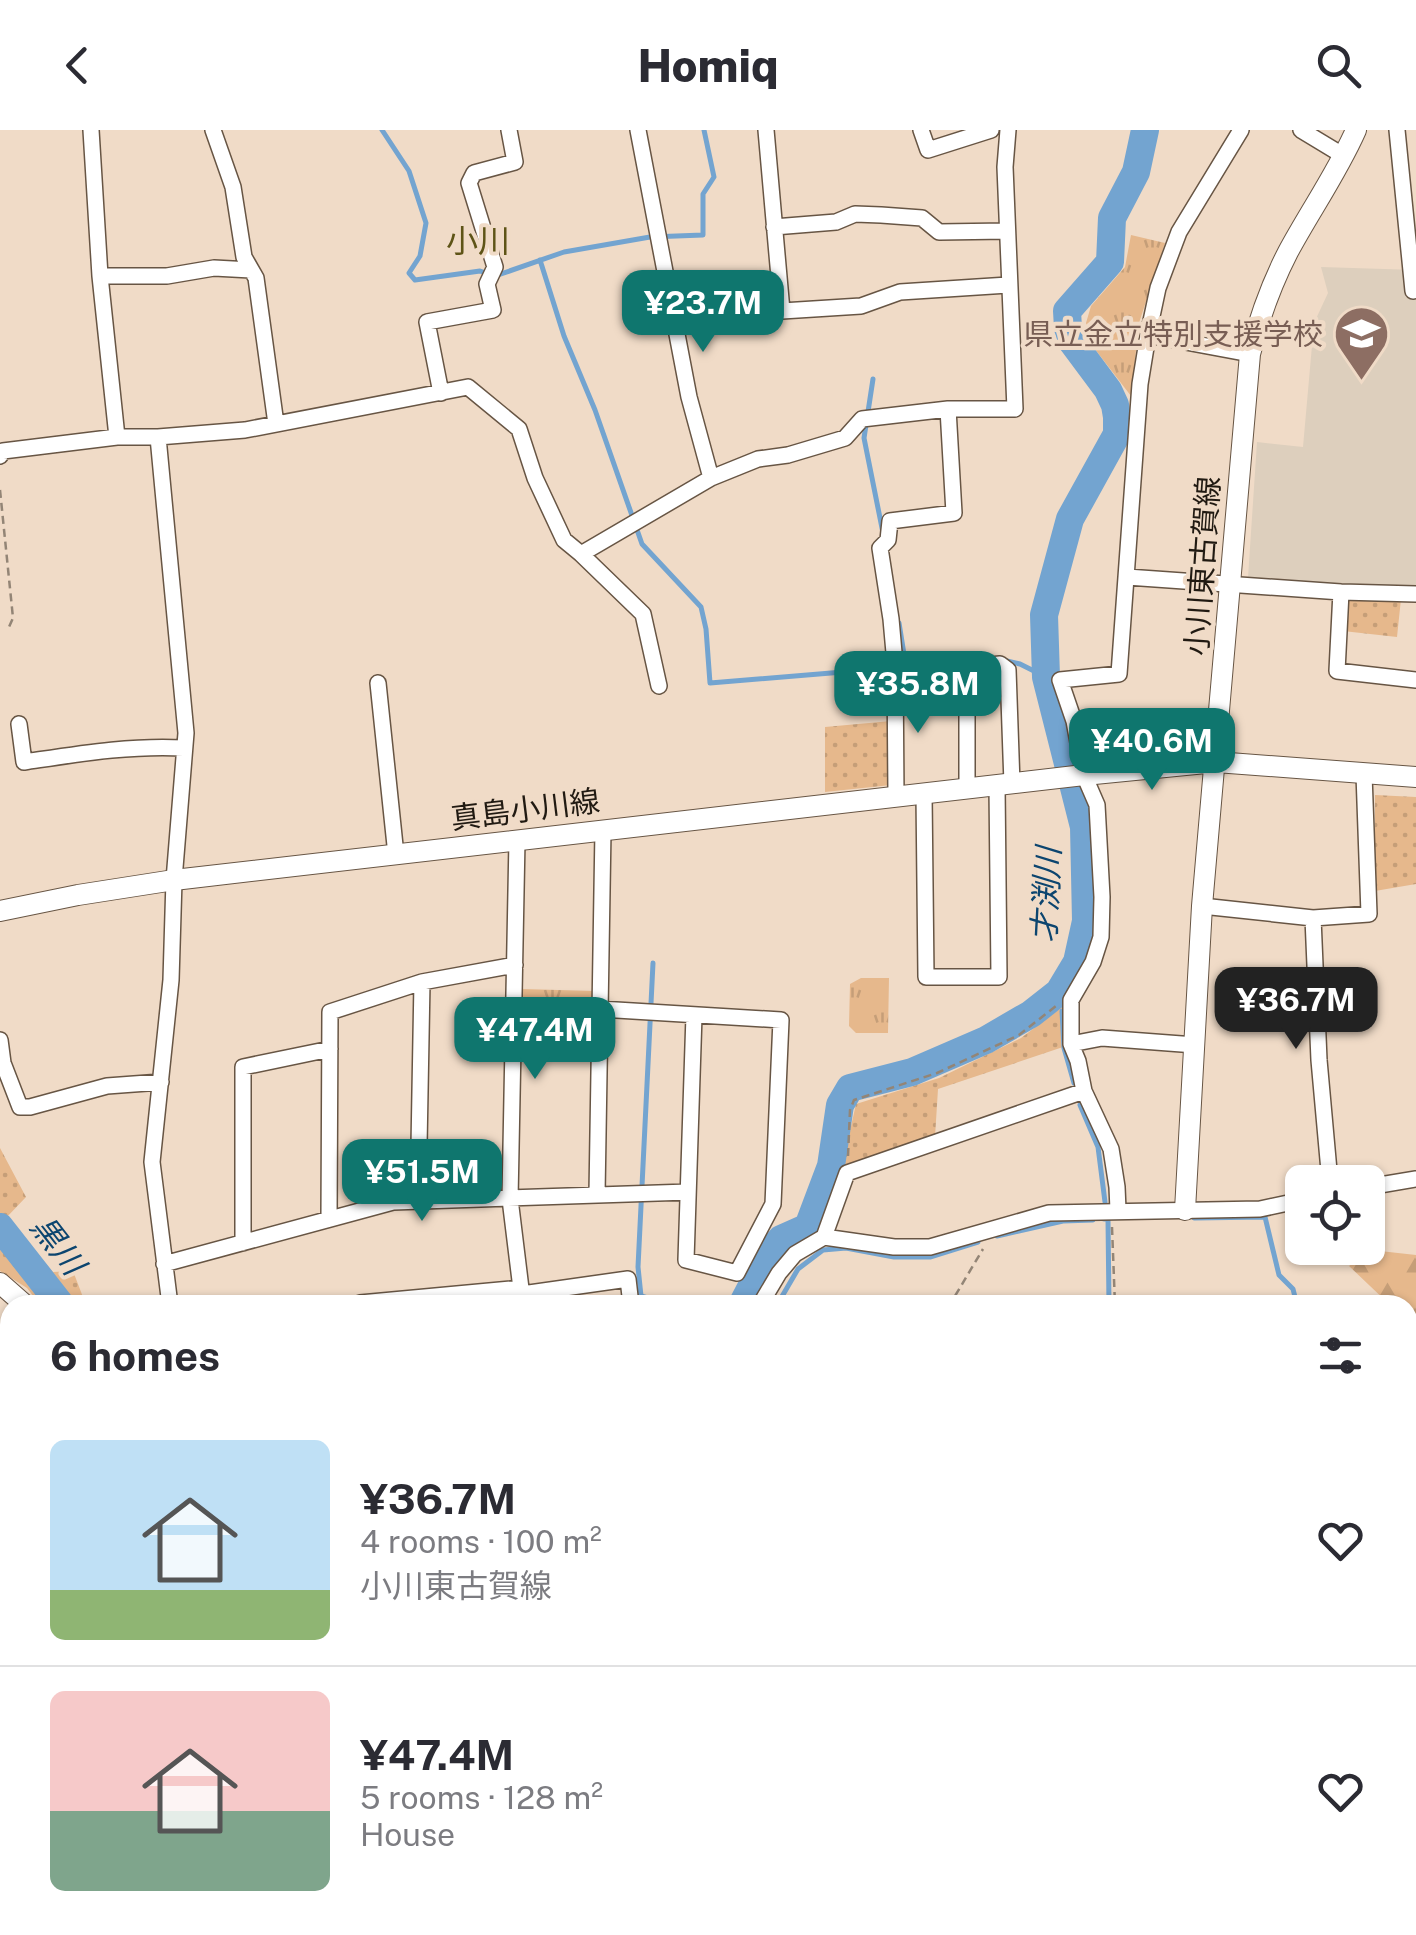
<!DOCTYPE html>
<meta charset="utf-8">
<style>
:root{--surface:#fff;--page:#f7f7f7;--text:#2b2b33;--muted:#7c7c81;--line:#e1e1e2;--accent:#0f766e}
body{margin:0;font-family:"Public Sans","Noto Sans JP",sans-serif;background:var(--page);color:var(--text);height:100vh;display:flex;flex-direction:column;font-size:38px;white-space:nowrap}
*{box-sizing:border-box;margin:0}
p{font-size:32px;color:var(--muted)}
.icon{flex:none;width:55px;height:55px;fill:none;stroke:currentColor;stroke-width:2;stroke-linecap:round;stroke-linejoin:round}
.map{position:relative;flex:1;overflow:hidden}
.sheet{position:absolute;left:0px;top:1165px;width:1418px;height:640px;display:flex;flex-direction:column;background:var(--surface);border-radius:30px 30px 0 0;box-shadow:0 2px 8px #0004}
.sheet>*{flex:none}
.controls{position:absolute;left:1285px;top:1035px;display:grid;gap:20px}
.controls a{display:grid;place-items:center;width:100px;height:100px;border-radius:15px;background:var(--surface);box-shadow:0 2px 8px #0004;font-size:50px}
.price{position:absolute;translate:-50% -85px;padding:0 22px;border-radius:20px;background:var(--accent);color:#fff;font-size:32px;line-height:65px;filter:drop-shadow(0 2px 5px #0008)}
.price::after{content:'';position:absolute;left:50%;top:60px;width:30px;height:22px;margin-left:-15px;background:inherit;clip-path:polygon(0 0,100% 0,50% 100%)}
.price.current{background:#222;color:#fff}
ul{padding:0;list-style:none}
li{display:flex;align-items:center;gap:30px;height:250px;padding:0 50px}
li+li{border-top:2px solid var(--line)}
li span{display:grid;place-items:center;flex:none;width:280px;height:200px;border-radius:15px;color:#555}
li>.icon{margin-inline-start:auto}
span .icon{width:120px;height:120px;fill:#fffc;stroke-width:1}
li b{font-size:42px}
h2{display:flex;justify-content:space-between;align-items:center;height:120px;padding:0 50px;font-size:42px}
header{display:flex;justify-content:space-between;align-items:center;height:130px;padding:0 50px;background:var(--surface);font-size:45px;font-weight:800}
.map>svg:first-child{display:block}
.education{fill:#ddcfbd}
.grass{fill:url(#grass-dots)}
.forest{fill:url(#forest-firs)}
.park{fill:url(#park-tufts)}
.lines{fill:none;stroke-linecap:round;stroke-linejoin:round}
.stream{stroke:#73a4d0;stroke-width:5}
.river{stroke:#73a4d0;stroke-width:28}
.service-casing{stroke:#675544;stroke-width:10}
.minor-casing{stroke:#675544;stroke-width:18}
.tertiary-casing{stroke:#675544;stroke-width:22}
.primary-casing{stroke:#fff;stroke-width:28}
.path{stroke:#938576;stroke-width:2.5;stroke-dasharray:8 5;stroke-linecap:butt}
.service{stroke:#fff;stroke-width:8}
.minor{stroke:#fff;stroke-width:15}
.tertiary{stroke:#fff;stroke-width:20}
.primary{stroke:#fbe1ca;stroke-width:25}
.labels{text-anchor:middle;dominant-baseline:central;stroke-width:8;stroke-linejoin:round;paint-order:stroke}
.education-label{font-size:30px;fill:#785e54;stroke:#f0dbc7;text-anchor:end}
.street-label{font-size:30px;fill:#211a12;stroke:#f0dbc7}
.neighbourhood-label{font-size:32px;fill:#5e5417;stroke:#f0dbc7}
.water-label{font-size:32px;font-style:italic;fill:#0c456f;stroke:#f0dbc7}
</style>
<header><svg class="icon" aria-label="back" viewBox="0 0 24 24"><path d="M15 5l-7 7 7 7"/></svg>Homiq<svg class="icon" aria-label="search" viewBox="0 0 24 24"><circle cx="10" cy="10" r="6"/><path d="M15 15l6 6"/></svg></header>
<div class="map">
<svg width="1416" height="1805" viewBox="0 0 1416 1805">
<defs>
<pattern id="grass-dots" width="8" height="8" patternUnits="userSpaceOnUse" patternTransform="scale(2.5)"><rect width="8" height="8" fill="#e6b88c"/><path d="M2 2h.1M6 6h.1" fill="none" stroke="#c59e78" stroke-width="1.8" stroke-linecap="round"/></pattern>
<pattern id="forest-firs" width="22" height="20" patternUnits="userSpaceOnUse" patternTransform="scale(2.5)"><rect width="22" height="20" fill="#e6b88c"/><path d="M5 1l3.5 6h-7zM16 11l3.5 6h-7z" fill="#c59e78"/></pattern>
<pattern id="park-tufts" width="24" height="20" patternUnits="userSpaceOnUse" patternTransform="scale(2.5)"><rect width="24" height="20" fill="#e6b88c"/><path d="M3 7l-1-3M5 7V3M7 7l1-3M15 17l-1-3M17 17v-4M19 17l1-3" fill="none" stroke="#c59e78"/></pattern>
</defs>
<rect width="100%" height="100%" fill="#f0dbc7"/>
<!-- education -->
<path class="education" d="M1321,137L1416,140V458L1248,448L1257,312L1303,317L1314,193L1328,163Z"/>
<!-- grass -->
<path class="grass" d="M1401,469L1397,507L1343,501L1346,471Z
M891,591V655L825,662V597Z
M1375,665L1416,667V754L1375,761Z
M1066,874V916L938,959L935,1007L841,1041L856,974L939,948L1021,908Z
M0,1018L26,1067L6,1088L53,1142L73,1141L86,1175H40L27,1158L0,1141Z
M10,1475V1558L0,1559V1476Z
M1408,1532L1416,1536L1415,1665L1408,1570Z
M0,1746H10V1795H22V1805H0Z
M522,1795H588L589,1805H536L522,1801Z"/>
<!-- forest -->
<path class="forest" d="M1371,1120L1416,1125V1259L1408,1260V1175H1390L1349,1136Z
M1139,1168H1212L1213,1175H1139Z"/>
<!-- park -->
<path class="park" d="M1131,105L1165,113L1139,193L1131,266L1091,214L1086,193L1091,176L1125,137Z
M861,848H889L888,903H856L849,896L850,854Z
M521,859L595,861L594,900L520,898Z"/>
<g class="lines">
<!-- stream -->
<path class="stream" d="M382,0L409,41L426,93L420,126L409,143L415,150L480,141L495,146L564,122L650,107L703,105V64L714,47L704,0
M540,130L564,206L595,280L642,414L701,477L706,499L710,553L891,538
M873,249L864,308L883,403
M899,493L906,537
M1007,531L1020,534L1046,547
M653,833L638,1137L641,1166L671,1175
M1062,881L1064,918L1074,953
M1080,975L1098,1017L1105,1072
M1194,1088L1265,1087L1279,1145L1293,1159L1297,1175
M1104,1089H1108L1109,1175
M997,1106L1063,1091L1093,1090
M777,1175L798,1139L823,1120L846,1118L894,1127H930L978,1112
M22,1795V1805
M1086,1805L1087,1795
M1384,1805L1385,1795"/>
<!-- river -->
<path class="river" d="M0,1097L61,1175
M742,1175L769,1123L781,1109L808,1097L831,1036L840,975L850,958L912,942L986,910L1031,884L1059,862L1077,832L1086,791L1084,697L1046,547L1044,485L1070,389L1117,304V287L1115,275L1108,260L1073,213L1068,198L1067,181L1110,132L1112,88L1136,42L1145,0
M600,1795L601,1805"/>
<defs>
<path id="service" d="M1015,1805V1795"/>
<path id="minor" d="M91,0L100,146L117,307
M213,0L233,57L244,127L256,148L276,294
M638,0L689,267L711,348
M766,0L782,181L861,176L900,162L1008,155
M921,0L928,20L991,0
M1301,0L1344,26
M1397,0L1413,161
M774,97L836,92L855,84L881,85L922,88L939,102L1007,101
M100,146H167L214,138L251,140
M1148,205L1250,224
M441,263L427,192L493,180L487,154L495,137L469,53L474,43L515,32L509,0
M158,307L186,603L174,750L171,850L152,1032L170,1175
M0,326L3,321L117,307H158L245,300L468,257L519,299L535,348L564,410L581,424L711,348L758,329L788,325L845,308L862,289L948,279H1015L1005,37L1008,0
M581,424L643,484L659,556
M1127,447L1341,462L1416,464
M1341,462L1337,541L1416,550
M896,544L1000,534L1008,540L1012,654
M378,553L396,725
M19,594L24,632C78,624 130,615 184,618
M967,659V538
M924,664L926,847H999L997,656
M896,667L895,534L891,489L880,418L888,410L890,391L954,383L948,279
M517,710L510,1069L523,1175
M1202,776L1313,788L1369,784L1364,644
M1313,788L1319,930L1330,1052
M600,879L781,890L773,1074L737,1143L686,1130L694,885
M0,910L3,933L20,977H30L107,956L161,952
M1071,914L1102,908L1195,915
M1368,1057L1416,1049
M597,1064L603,700
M418,1071L422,852
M1118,1080L1117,1057L1111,1019L1084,961L1078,931L1071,914V870L1093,832L1101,807L1102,767L1097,675L1084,645L1074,591L1060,550L1119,544L1140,254L1148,205L1158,158L1179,102L1241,0
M329,1089L330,882L422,852L515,835
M824,1107L894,1117H930L1049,1083L1260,1079L1302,1070
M243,1113V937L330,919
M164,1134L393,1072L688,1062
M522,1164L628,1149L631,1175
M360,1175V1173L521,1158
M760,1175L779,1143L795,1124L824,1107L847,1043L1084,961
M0,1245L10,1244
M744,1795L758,1805
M403,1805V1795"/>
<path id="tertiary" d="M0,781L78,765L174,750L1084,645L1216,632L1416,647
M1185,1080L1202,776L1250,224C1259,189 1271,155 1288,122C1310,81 1337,43 1356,0
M0,1153L25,1175"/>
<path id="primary" d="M0,1638H10
M1408,1766L1416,1767"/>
</defs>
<!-- service casing -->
<use href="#service" class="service-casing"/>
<!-- minor casing -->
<use href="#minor" class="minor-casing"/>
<!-- tertiary casing -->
<use href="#tertiary" class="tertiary-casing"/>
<!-- primary casing -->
<use href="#primary" class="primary-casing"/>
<!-- path -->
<path class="path" d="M0,360L13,488L9,497
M848,1026L850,980L854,970L937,943L1019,905L1056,876
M1112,1097L1115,1175
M931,1175L955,1166L983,1119
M1408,1528L1416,1532
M578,1795V1805
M619,1795L620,1805
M1306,1795L1308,1805"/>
<!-- service -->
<use href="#service" class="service"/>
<!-- minor -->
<use href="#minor" class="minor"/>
<!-- tertiary -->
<use href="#tertiary" class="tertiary"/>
<!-- primary -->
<use href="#primary" class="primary"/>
</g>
<!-- icons -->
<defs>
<symbol id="school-pin" viewBox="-11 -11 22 30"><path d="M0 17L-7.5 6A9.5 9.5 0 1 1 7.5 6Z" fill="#8d6e63" stroke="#f0dbc7"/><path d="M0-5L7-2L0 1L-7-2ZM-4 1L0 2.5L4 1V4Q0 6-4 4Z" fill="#fff"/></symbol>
</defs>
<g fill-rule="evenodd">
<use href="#school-pin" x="1330" y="172" width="63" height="86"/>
</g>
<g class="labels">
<!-- education labels -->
<g class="education-label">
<text x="1323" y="204">県立金立特別支援学校</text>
</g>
<!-- street labels -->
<g class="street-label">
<text transform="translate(1202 436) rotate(-86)">小川東古賀線</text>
<text transform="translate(525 679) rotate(-7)">真島小川線</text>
</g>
<!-- neighbourhood labels -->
<g class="neighbourhood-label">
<text x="478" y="110">小川</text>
</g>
<!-- water labels -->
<g class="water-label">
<text transform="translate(1046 765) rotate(-87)">才渕川</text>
<text transform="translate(58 1115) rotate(52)">黒川</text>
</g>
</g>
</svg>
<div class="controls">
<a><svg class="icon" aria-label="locate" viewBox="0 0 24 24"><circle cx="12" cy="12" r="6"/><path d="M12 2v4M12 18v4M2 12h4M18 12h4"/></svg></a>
</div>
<b class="price" style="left:703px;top:225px">¥23.7M</b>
<b class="price" style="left:918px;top:606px">¥35.8M</b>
<b class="price" style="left:1152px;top:663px">¥40.6M</b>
<b class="price current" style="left:1296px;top:922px">¥36.7M</b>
<b class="price" style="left:535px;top:952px">¥47.4M</b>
<b class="price" style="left:422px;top:1094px">¥51.5M</b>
<section class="sheet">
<h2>6 homes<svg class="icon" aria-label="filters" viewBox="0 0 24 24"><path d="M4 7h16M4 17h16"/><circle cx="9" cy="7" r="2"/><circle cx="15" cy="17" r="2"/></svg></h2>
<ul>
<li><span style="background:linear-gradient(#bfe0f5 75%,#8fb573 0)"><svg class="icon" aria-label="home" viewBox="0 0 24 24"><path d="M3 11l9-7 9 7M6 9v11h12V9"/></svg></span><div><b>¥36.7M</b><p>4 rooms · 100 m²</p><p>小川東古賀線</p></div><svg class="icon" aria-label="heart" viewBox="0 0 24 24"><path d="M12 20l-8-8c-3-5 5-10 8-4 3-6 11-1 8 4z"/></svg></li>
<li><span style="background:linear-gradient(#f6c9c9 60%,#7fa58c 0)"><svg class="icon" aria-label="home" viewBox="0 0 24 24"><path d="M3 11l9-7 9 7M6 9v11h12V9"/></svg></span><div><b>¥47.4M</b><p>5 rooms · 128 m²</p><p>House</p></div><svg class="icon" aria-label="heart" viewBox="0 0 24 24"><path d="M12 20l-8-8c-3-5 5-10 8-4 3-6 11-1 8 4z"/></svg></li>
</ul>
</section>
</div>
